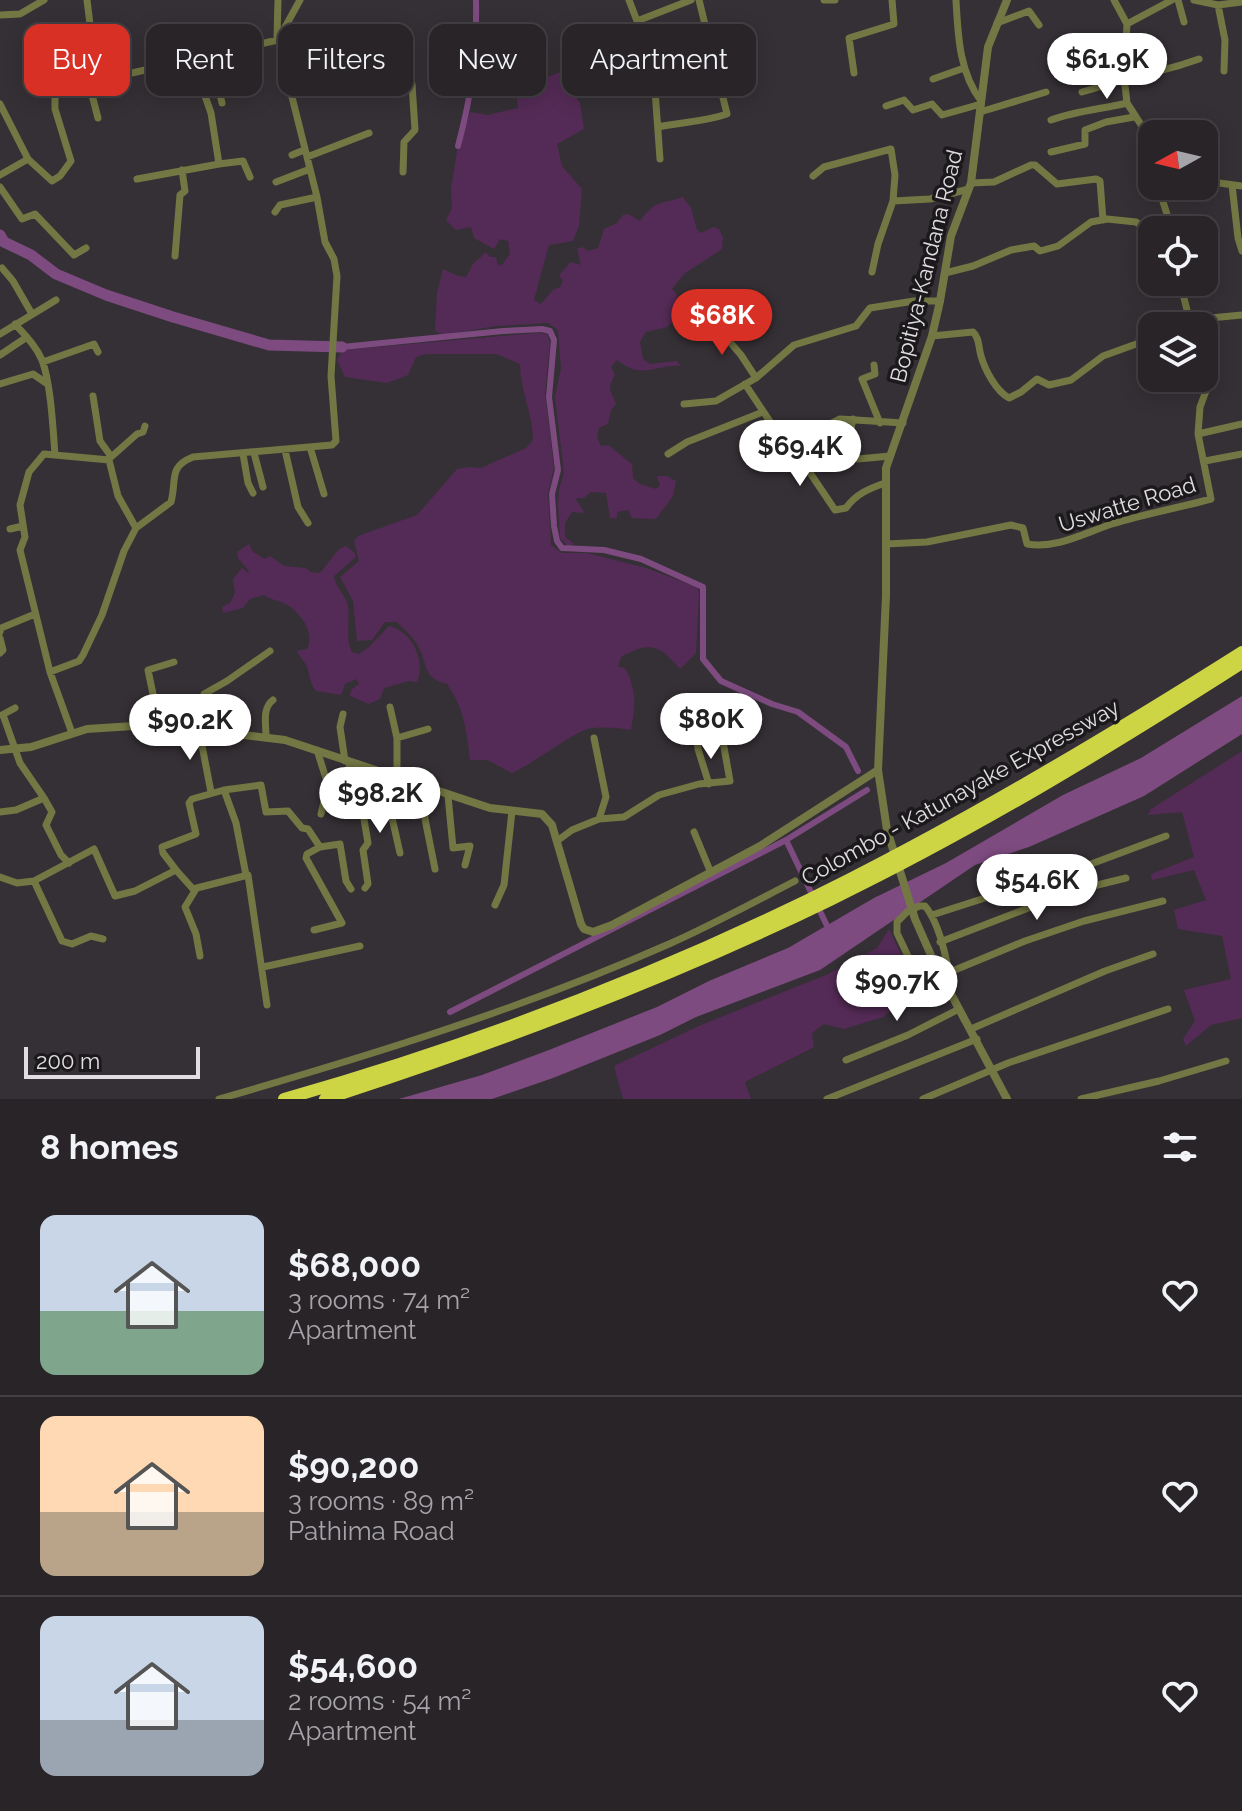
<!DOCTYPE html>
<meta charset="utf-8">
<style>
:root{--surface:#282428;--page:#343034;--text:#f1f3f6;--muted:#a5a4a8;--line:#444145;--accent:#d93025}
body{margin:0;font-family:Raleway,sans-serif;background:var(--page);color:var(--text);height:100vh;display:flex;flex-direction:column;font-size:30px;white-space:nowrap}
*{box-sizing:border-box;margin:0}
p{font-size:26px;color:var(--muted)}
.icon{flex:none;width:44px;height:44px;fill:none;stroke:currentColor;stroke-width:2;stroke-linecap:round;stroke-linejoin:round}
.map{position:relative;height:1099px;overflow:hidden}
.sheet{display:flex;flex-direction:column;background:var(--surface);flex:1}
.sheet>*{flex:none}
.hud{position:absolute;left:24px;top:24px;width:800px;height:72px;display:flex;gap:16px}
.needle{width:52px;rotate:262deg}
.tools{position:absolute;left:1138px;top:120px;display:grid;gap:16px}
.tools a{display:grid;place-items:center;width:80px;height:80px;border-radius:16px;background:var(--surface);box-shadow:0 4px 20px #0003,0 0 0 2px var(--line);font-size:40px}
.scale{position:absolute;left:24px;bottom:20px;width:176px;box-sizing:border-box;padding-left:8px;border:4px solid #e1dee1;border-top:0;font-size:22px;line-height:28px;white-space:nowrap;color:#e1dee1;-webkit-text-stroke:6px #1b191b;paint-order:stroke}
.price{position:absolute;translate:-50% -68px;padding:0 18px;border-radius:28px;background:#fff;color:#222;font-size:26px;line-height:52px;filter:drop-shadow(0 2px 4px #0008)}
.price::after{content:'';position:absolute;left:50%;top:48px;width:24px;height:18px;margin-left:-12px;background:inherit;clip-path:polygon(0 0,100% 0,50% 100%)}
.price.current{background:var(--accent);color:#fff}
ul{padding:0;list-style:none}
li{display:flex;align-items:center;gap:24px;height:200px;padding:0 40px}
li+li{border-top:2px solid var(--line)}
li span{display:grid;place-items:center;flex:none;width:224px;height:160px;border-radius:16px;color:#555}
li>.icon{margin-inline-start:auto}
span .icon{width:96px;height:96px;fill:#fffc;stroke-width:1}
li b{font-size:34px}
h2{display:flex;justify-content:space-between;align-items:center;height:96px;padding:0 40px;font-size:34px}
.tag{padding:0 28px;border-radius:16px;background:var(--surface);box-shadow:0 4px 20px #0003,0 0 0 2px var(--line);font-size:28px;line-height:72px}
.tag.current{background:var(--accent);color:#fff}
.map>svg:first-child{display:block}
.green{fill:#542b56}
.water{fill:#7e4b81}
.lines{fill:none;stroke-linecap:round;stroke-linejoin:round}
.canal{stroke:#7e4b81;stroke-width:6}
.river{stroke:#7e4b81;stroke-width:11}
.minor{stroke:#737743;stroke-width:7}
.tertiary{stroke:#737743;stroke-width:8}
.motorway{stroke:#cdd545;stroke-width:12}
.labels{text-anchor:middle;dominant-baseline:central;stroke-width:7;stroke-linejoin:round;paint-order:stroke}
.street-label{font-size:22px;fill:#e1dee1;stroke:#1b191b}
</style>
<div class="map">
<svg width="1242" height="1099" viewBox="0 0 1242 1099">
<rect width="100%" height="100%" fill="#353035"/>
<!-- green -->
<path class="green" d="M576,65L582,67L583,76L570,89L580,103L584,129L557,144L562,166L582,189L579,226L573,241L549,245L534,300L541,304L553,290L560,287L563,281L559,275L571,262L581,265L577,249L583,247L588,251L598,248L604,229L617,223L623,215L628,214L640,221C656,199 660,205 683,197L691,208L697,230L701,233L713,227L719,229L723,238L722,249L684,274L672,289L677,294L676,300L683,313L667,327L646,332L640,342L643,359L650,364L677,361L681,366C654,364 644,381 617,360L611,367L615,375C606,391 611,389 616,404L611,410L608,424L599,428L597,438L601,446L608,445L632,464L633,478L640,484L656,489L660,486L657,476H667L676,481L673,496L656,519L632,518L628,510L617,512V518H610L606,493L591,492L584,498H575L585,513L572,512L565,523V537L573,543L572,546H568L560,538L558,504L559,489L564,473L555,397L561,368L558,330L548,323L496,326L444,335L435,331L437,293L443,269L458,276L466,277L473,264L486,252L490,257H496L497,263L501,266L510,254L508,241L500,239L494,249L474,238L471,227L456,230L446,220L452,208L451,189L457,151L470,112L488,115L518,108L514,74L528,69L546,78Z
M536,333L547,334L550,342L545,394L554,468L548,493L551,545L562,553H587L646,568L697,587L699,593L696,653L680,669C660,646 651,640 621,657L618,667L625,668C637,689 635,708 631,730C620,728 592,725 582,731C558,743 537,761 512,773L487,760H470C467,732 464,708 447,684C422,678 428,664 418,646C414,637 403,629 397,622H385L372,640L357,641L353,601L340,577L359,561L354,541L358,536L417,515L457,469L469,467L481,468L526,448L533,440C533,414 520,390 520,364L496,354H425L416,357L408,375L387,383L345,377L337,360L343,350Z
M249,544L253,552L265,559L270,556L284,566L306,568L310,572L320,573L339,549L346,546L354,552L356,557L334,576C336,589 345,593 348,606C350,621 345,640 352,652L359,654L369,647L389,626C412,631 426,660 417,682L409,681L384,688L380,699L369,704L350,696L351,690L359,684L356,679L345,684L341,695L316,691C309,682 311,677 307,667C305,661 299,657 297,651L307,649C316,632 299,609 281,602C273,599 271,600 264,595L250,599L243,608L223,613L222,607L230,603L235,593L233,579L242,568L248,573L249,571L238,558L237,552Z
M1242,751V1018L1211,1025L1186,1046L1183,1039L1195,1021L1184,990L1231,979L1222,936L1178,929L1174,910L1206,900L1194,870L1152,880L1151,874L1194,857L1182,812L1148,815L1151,809Z
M889,929L917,988L883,1017L844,1029L824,1024L812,1033L814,1047L745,1082L751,1099H623L614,1066L701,1025L826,975L877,948Z"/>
<!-- water -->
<path class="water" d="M1242,696V734L1144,796L1029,847L975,865L820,970L696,1017L660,1035L553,1078L492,1099H399L482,1075L549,1050L657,1007L709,981L788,948L874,898L946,863L1063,795L1141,758Z"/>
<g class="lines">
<!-- canal -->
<path class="canal" d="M458,146C472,93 477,55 476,0
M342,347L503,331L542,329L550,331L554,340L549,397L558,470L552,494L554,526L557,541L562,548L604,550L641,559L703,587V659L721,681L772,704L798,712L846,747L858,771
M786,840L829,930
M450,1012L786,840L867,790"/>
<!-- river -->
<path class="river" d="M0,235L4,242L31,255L56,274L106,295L173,317L269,345L342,347"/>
<!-- minor -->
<path class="minor" d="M629,0L653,63L660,159
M824,0H835
M956,0C958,35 959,72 981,101
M1114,0L1127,24L1124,77L1127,103L1151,140L1152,147
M1178,0L1184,22
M1194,0L1218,5L1242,2
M1218,5L1225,40L1224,71
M0,15L20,14L44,0
M637,21L691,0
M997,23L1029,11L1039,25
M1127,24L1172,0
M277,38L278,0
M278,40L300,0
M1067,52L1127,45
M211,54L222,103
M1088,68L1124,58
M854,73L849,38L894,24L892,0
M1124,77C1150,74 1174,68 1199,59
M69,78L92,95L98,118
M933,79L964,68
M288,83L336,71L341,73L348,90L409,81L412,84L415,130L404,142L403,172
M30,90L45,83L55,93
M1082,92L1124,80
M0,104L28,159
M886,106L904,100L913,110L932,104L942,115L981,104
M980,112L1046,92
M1051,120C1076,111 1102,109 1127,103
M658,127C681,122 704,122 727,114L699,0
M1185,134V129
M1051,152L1085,144V130L1106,122L1134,117
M292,155L304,150
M307,157L369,133
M219,164L243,161L250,177
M0,175L28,159L52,181L60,176L71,161L55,109V93L93,48L87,0
M813,176L824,167L891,149L895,175L893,201L878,244L872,272
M137,179L219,164L211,113L192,59
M1204,181L1242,186
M276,182L310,169
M971,183L994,182L1031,165H1035L1057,184L1096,179L1100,181L1103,220
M1232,185L1238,238L1242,251
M1158,186L1172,230
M0,187L22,219L35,214L74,255L86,248
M893,201L930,199L969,189
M275,212L280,205L317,197
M175,256L180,195L185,191L182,170
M2,268L13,281L32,314
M945,273L973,266L1011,250L1034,246L1040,251L1058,246L1091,222L1107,219L1136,222L1142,226L1171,223
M1180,282L1191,326
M711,320L741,355L756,378
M1189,320L1242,315
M15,324C25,335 36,346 42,360C51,384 53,429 55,455
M0,334L56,300
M932,336L973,332C980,339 978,346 981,356C985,370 996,391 1009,398L1021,392L1037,379L1049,385L1071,380L1103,356L1139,343L1140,328L1188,317
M0,355L27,337
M43,362L94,344L98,352
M874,365L875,374L862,379L880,423
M0,384L33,374L46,383
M745,384L771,423L796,452L835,510L846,508C856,494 868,489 885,483
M93,396L100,441L110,455
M684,404L716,401L756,378L794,345L856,326L870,308L914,301H940
M813,424L824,427L840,419L903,423
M1198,434L1242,424
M310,447L324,494
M847,447L853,419
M285,450L298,507L308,523
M254,453L263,487
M243,454L248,483L253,493
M668,454L687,442L763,412
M110,458L137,434L143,432L145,426
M858,459L890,456
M109,460L118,496L136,528
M1205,461L1242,454
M10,529L23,526
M886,544L927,542L1011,525L1023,528L1027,544C1057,549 1084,533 1112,524C1144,514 1178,508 1211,499L1198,434L1200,407L1209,383L1204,366
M0,632L1,628L35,614
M0,638L3,650L0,653
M50,672L79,661L83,655L102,615L124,551L136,528L171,502C177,479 168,467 193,457L332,445L336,441L331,376L337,276L334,259L325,242L317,197L283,61V42L278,40L123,75C111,60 117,48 93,48
M390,707L397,738
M343,714L340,727L345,761
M2,715L15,708
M159,723L148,670L174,662
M198,725L211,792
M208,727L204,694L227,681L270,651
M72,733L50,672L20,550L25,537L20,505L29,472L44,454L109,460
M697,735L698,749L709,784
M266,736C266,724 262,708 273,700
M594,738L606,797L599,819
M317,750L328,785L321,814
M349,763L351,779
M397,777V738L428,729
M424,788L425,819L435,869
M224,790L236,823L246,875
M448,796L453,848L470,846L465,865
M44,798L52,812L46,825L61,855L69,863
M390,809L400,853
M0,812L16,810L44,798L20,763L3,715
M694,832L711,873
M557,841L572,830L599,819L624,817L659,795L699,784L730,781L722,736
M320,847L340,844L346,881L351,889
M176,870L193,889L248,875L267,1005
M0,877L17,883L34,881L94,849L115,896L135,891L176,870L163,853L162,847L196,834L189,803L192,799L224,790L261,785L266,812L288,811L302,828L308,829L320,847L307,854L306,858L342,923L314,930
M34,881L62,941L72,944L91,936L103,939
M365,888L368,884L363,850L368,843L364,819L365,816L390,809L387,773
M196,889L185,907L196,934L200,956
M495,905L504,885L512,811
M919,906H925C941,925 950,971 951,995L916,973L897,933V922L907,912Z
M932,915L1091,864L1166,836
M940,942L1073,891L1126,878
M263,967L360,946
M950,972L1025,941L1084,921L1163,901
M971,1029L1105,971L1153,954
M846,1060L908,1035L959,1009
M219,1099C372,1055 524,1008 669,944C712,925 754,902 795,881
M827,1099L977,1039
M923,1099L1008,1063L1168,1009
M1081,1099L1159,1081L1226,1061"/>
<!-- tertiary -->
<path class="tertiary" d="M0,750L31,747L87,729L180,723L236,734L285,740L490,808L542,814L552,825L581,924L584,929L593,932L612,925L760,846L878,770
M1007,1099L934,962L915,919L887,830L878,770L886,596V468L932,336L940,301L951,236L971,183L988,47L1007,0"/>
<!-- motorway -->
<path class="motorway" d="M284,1099C477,1044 669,971 848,880C984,811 1114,733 1242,652
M325,1099C498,1043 668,979 832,899C974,830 1109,748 1242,663"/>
</g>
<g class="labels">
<!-- street labels -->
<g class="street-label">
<text transform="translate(926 266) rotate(-76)">Bopitiya-Kandana Road</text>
<text transform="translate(1127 504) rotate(-17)">Uswatte Road</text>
<text transform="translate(960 792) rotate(-29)">Colombo - Katunayake Expressway</text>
</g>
</g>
</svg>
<div class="tools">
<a><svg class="needle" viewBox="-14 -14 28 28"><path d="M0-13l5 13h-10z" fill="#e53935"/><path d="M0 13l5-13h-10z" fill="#a5a4a8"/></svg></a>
<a><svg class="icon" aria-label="locate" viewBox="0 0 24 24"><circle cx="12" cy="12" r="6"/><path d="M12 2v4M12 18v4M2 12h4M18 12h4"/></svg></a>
<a><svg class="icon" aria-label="layers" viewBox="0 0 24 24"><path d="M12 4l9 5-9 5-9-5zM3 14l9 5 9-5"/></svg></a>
</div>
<div class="scale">200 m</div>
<b class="price" style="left:1107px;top:101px">$61.9K</b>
<b class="price current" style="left:722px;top:357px">$68K</b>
<b class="price" style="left:800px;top:488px">$69.4K</b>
<b class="price" style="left:711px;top:761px">$80K</b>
<b class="price" style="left:190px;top:762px">$90.2K</b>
<b class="price" style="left:380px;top:835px">$98.2K</b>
<b class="price" style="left:1037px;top:922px">$54.6K</b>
<b class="price" style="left:897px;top:1023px">$90.7K</b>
<div class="hud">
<a class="tag current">Buy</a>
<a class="tag">Rent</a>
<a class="tag">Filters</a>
<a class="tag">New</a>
<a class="tag">Apartment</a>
</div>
</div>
<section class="sheet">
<h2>8 homes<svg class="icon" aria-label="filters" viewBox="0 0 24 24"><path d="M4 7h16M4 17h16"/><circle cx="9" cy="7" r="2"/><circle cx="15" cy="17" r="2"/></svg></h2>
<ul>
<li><span style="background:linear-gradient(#c9d6e8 60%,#7fa58c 0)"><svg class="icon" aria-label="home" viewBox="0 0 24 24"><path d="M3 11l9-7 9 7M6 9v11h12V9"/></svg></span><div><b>$68,000</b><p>3 rooms · 74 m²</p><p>Apartment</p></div><svg class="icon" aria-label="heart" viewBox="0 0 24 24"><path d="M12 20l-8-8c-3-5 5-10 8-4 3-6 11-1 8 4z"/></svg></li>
<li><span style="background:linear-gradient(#ffd9b3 60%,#b9a48a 0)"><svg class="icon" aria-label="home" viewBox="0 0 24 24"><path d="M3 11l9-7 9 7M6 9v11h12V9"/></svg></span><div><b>$90,200</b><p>3 rooms · 89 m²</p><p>Pathima Road</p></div><svg class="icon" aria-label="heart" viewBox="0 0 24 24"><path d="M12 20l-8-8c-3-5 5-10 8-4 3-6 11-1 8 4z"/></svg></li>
<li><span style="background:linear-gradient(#c9d6e8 65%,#9aa5b1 0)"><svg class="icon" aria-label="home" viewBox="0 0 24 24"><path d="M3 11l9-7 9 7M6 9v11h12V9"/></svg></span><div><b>$54,600</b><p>2 rooms · 54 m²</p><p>Apartment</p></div><svg class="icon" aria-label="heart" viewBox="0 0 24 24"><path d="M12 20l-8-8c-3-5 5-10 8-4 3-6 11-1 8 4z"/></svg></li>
</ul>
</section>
